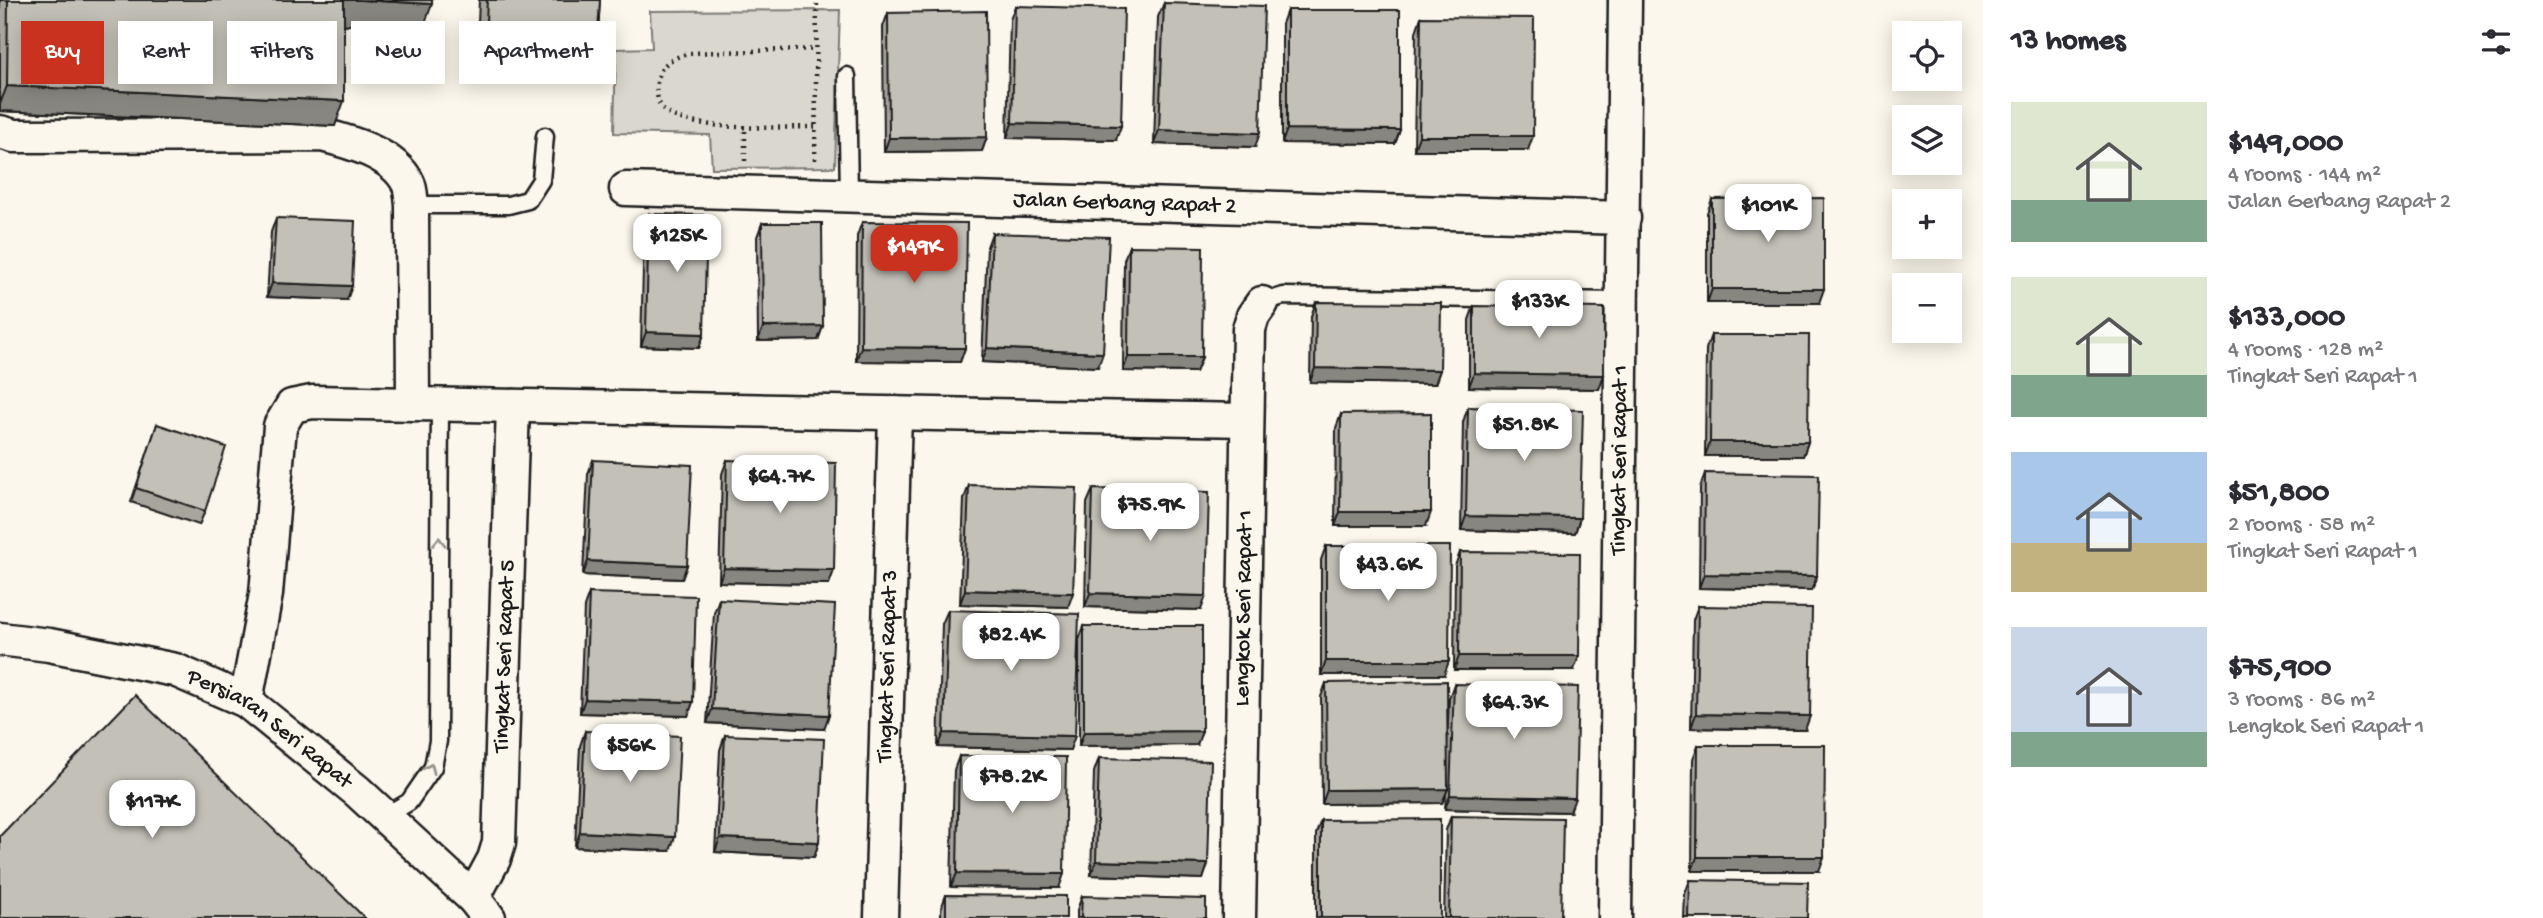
<!DOCTYPE html>
<meta charset="utf-8">
<style>
:root{--surface:#fff;--page:#f2f2f3;--text:#2b2b33;--muted:#7c7c81;--accent:#c8321e}
body{margin:0;font-family:"Gochi Hand",sans-serif;background:var(--page);color:var(--text);height:100vh;display:flex;flex-direction:column;font-size:26px;white-space:nowrap}
*{box-sizing:border-box;margin:0}
p{font-size:23px;color:var(--muted)}
.icon{flex:none;width:38px;height:38px;fill:none;stroke:currentColor;stroke-width:2;stroke-linecap:round;stroke-linejoin:round}
.map{position:relative;flex:1;overflow:hidden}
.sheet{display:flex;flex-direction:column;background:var(--surface);width:560px}
.sheet>*{flex:none}
.guide{position:absolute;left:21px;top:21px;width:665px;height:63px;display:flex;gap:14px}
.buttons{position:absolute;left:1892px;top:21px;display:grid;gap:14px}
.buttons a{display:grid;place-items:center;width:70px;height:70px;border-radius:0px;background:var(--surface);box-shadow:0 4px 18px #0003;font-size:35px}
.price{position:absolute;translate:-50% -60px;padding:0 16px;border-radius:14px;background:#fff;color:#222;font-size:23px;line-height:46px;filter:drop-shadow(0 2px 4px #0008)}
.price::after{content:'';position:absolute;left:50%;top:42px;width:21px;height:16px;margin-left:-10px;background:inherit;clip-path:polygon(0 0,100% 0,50% 100%)}
.price.selected{background:var(--accent);color:#fff}
ul{padding:0;list-style:none}
li{display:flex;align-items:center;gap:21px;height:175px;padding:0 28px}
li span{display:grid;place-items:center;flex:none;width:196px;height:140px;border-radius:0px;color:#555}
li>.icon{margin-inline-start:auto}
span .icon{width:84px;height:84px;fill:#fffc;stroke-width:1}
li b{font-size:30px}
h2{display:flex;justify-content:space-between;align-items:center;height:84px;padding:0 28px;font-size:30px}
.tag{padding:0 24px;border-radius:0px;background:var(--surface);box-shadow:0 4px 18px #0003;font-size:24px;line-height:63px}
.tag.selected{background:var(--accent);color:#fff}
main{display:flex;flex:1;min-height:0}
.map>svg:first-child{display:block}
.green{fill:#dad7ce;stroke:#7b7a75;stroke-width:2}
.lines{fill:none;stroke-linecap:round;stroke-linejoin:round}
.lane-casing{stroke:#1c1c1c;stroke-width:21}
.street-casing{stroke:#1c1c1c;stroke-width:37}
.path{stroke:#1c1c1c;stroke-width:4.5;stroke-dasharray:2 5;stroke-linecap:butt}
.lane{stroke:#fbf7ec;stroke-width:16}
.street{stroke:#fbf7ec;stroke-width:32}
.wall{fill:#a8a59e;stroke:#1c1c1c;stroke-width:2}
.shaded-wall{fill:#888681;stroke:#1c1c1c;stroke-width:2}
.building{fill:#c3c0b8;stroke:#1c1c1c;stroke-width:2}
.oneway{stroke:#97948e}
.labels{text-anchor:middle;dominant-baseline:central;stroke-width:7;stroke-linejoin:round;paint-order:stroke}
.street-label{font-size:23px;fill:#1c1c1c;stroke:#fbf7ec}
</style>
<main>
<div class="map">
<svg width="1983" height="918" viewBox="0 0 1983 918">
<rect width="100%" height="100%" fill="#fbf7ec"/>
<filter id="ink" filterUnits="userSpaceOnUse"><feTurbulence type="fractalNoise" baseFrequency=".0143" numOctaves="2"/><feDisplacementMap in="SourceGraphic" scale="14" xChannelSelector="R" yChannelSelector="G"/><feConvolveMatrix kernelMatrix="1 2 1 2 8 2 1 2 1" color-interpolation-filters="sRGB"/></filter>
<g filter="url(#ink)">
<!-- green -->
<path class="green" d="M840,10L835,167L712,168L710,135L614,133L616,49L652,48L650,11Z"/>
<g class="lines">
<defs>
<path id="lane" d="M847,76L849,195
M412,205H508L528,200L541,180L545,136
M1262,303L1283,296L1622,301
M385,816L409,802L433,767L438,741L440,404"/>
<g id="street">
<path d="M0,132L14,136L322,135C350,142 394,154 408,183C411,189 411,198 412,205L413,404"/>
<path id="s1" d="M626,189L1624,218"/>
<path id="s2" d="M0,639L49,645L175,670L246,701L357,791L473,898L489,918"/>
<path d="M246,701L266,594L280,426L292,406L312,402L1247,420"/>
<path id="s3" d="M473,898L494,859L499,843L513,406"/>
<path id="s4" d="M881,918L895,413"/>
<path id="s5" d="M1239,918L1249,329L1253,316L1262,303"/>
<path id="s6" d="M1615,918L1625,0"/>
</g>
</defs>
<!-- lane casing -->
<use href="#lane" class="lane-casing"/>
<!-- street casing -->
<use href="#street" class="street-casing"/>
<!-- path -->
<path class="path" d="M815,127C782,127 684,133 662,108C657,102 656,90 657,83C660,63 672,58 690,53L816,49
M815,160L817,0
M745,161V126"/>
<!-- lane -->
<use href="#lane" class="lane"/>
<!-- street -->
<use href="#street" class="street"/>
</g>
<!-- wall -->
<path class="wall" d="M0,0H432L423,29L344,24L335,126L0,111Z
M479,0H600L597,48L588,73L476,68Z
M1164,3L1255,147L1154,144L1158,17Z
M1015,6L1116,140L1007,138L1010,20Z
M1287,10L1400,130L1395,144L1282,143V24Z
M888,13L987,137L982,151L884,152L883,27Z
M1421,17L1528,150H1414L1416,32Z
M1712,199L1819,303H1707V213Z
M649,214L704,334L699,348L641,346L644,228Z
M276,218L347,300L267,297L271,232Z
M862,222L965,348L960,362L856,361L857,236Z
M762,223L823,326L818,340L758,341L757,237Z
M992,233L1098,367L982,362L987,247Z
M1129,246L1202,357L1196,372L1123,371L1124,260Z
M1316,302L1440,370L1435,384L1310,382L1311,316Z
M1474,306L1604,375L1599,389L1469,387V320Z
M1711,335L1808,442L1803,456H1705L1706,349Z
M1468,407L1580,518L1575,533L1461,530L1463,422Z
M1341,414L1426,526H1335L1336,428Z
M157,424L205,511L199,525L131,502Z
M593,460L687,565L682,579L583,575L588,474Z
M727,460L834,570L829,584L719,582L722,474Z
M1705,473L1817,576L1812,590L1699,588L1700,488Z
M969,485L1068,607L960,604L964,499Z
M1093,489L1201,610L1085,607L1087,503Z
M1326,546L1444,675H1321V560Z
M1460,552L1574,670H1454L1455,566Z
M589,593L693,702L688,716L580,713L584,607Z
M719,599L824,729L707,723L714,613Z
M1698,606L1805,730L1691,728L1693,620Z
M948,610L1070,750L938,747L942,624Z
M1084,626L1197,745L1079,746V640Z
M1326,683L1447,747L1449,698L1454,684L1570,812L1445,809L1446,794L1442,803L1322,804L1321,697Z
M585,731L670,851L575,847L580,746Z
M725,735L819,842L814,857L715,852L720,750Z
M1698,745L1819,871H1692L1693,759Z
M959,756L1059,888L951,887L954,770Z
M1099,758L1208,864L1203,879L1091,875L1094,772Z
M1451,816L1561,918H1444L1446,830Z
M1321,820L1440,918H1316V834Z
M1690,880L1807,918H1684L1685,894Z
M946,895L1066,918H941V909Z
M1082,896L1206,918H1077V910Z"/>
<!-- shaded-wall -->
<path class="shaded-wall" d="M344,0H361L432,4L423,29L335,24Z
M485,43L597,48L588,73L476,68Z
M7,86L344,101L335,126L0,111V104Z
M1012,123L1121,126L1116,140L1007,138Z
M1287,129L1400,130L1395,144L1282,143Z
M1159,130L1260,133L1255,147L1154,144Z
M1419,136H1533L1528,150H1414Z
M987,137L982,151L884,152L889,138Z
M272,283L352,286L347,300L267,297Z
M1712,289H1824L1819,303H1707Z
M823,326L818,340L758,341L763,327Z
M646,332L704,334L699,348L641,346Z
M861,347L965,348L960,362L856,361Z
M987,348L1103,353L1098,367L982,362Z
M1128,357H1202L1196,372L1123,371Z
M1315,368L1440,370L1435,384L1310,382Z
M1474,373L1604,375L1599,389L1469,387Z
M1710,442H1808L1803,456H1705Z
M1340,512H1431L1426,526H1335Z
M1466,516L1580,518L1575,533L1461,530Z
M588,561L687,565L682,579L583,575Z
M724,568L834,570L829,584L719,582Z
M1704,574L1817,576L1812,590L1699,588Z
M965,590L1073,593L1068,607L960,604Z
M1090,593L1206,596L1201,610L1085,607Z
M1459,656H1579L1574,670H1454Z
M1326,661H1449L1444,675H1321Z
M585,699L693,702L688,716L580,713Z
M712,709L829,715L824,729L707,723Z
M1696,714L1810,716L1805,730L1691,728Z
M1202,731L1197,745L1079,746L1084,732Z
M944,733L1075,736L1070,750L938,747Z
M1448,789L1442,803L1322,804L1327,790Z
M1450,795L1575,798L1570,812L1445,809Z
M580,832L675,837L670,851L575,847Z
M720,838L819,842L814,857L715,852Z
M1697,857H1824L1819,871H1692Z
M1096,861L1208,864L1203,879L1091,875Z
M957,873L1064,874L1059,888L951,887Z"/>
<!-- building -->
<path class="building" d="M8,0H344V101L7,86Z
M361,0H432V4Z
M487,0H600L597,48L485,43Z
M1164,3L1264,6L1260,133L1159,130Z
M1015,6L1124,9L1121,126L1012,123Z
M1287,10H1400V130L1287,129Z
M986,11L987,137L889,138L888,13Z
M1421,17L1534,18L1533,136H1419Z
M1824,198V289H1712V199Z
M649,214L707,215L704,334L646,332Z
M276,218L355,221L352,286L272,283Z
M862,222L967,223L965,348L861,347Z
M762,223H822L823,326L763,327Z
M992,233L1109,237L1103,353L987,348Z
M1129,246L1203,247L1202,357H1128Z
M1316,302L1441,303L1440,370L1315,368Z
M1474,306L1604,308V375L1474,373Z
M1711,335H1809L1808,442H1710Z
M1468,407L1583,410L1580,518L1466,516Z
M1431,413V512H1340L1341,414Z
M157,424L226,447L205,511L136,488Z
M593,460L692,465L687,565L588,561Z
M727,460L836,463L834,570L724,568Z
M1705,473L1819,475L1817,576L1704,574Z
M969,485L1077,488L1073,593L965,590Z
M1093,489L1209,492L1206,596L1090,593Z
M1326,546H1450L1449,661H1326Z
M1460,552L1580,553L1579,656H1459Z
M589,593L696,596L693,702L585,699Z
M719,599L835,605L829,715L712,709Z
M1698,606L1812,608L1810,716L1696,714Z
M948,610L1079,614L1075,736L944,733Z
M1084,626H1202V731L1084,732Z
M1447,681L1448,789L1327,790L1326,683Z
M1454,684L1578,687L1575,798L1450,795Z
M135,695L365,918H0V836Z
M585,731L680,736L675,837L580,832Z
M725,735L824,739L819,842L720,838Z
M1698,745H1825L1824,857H1697Z
M959,756L1066,757L1064,874L957,873Z
M1099,758L1211,761L1208,864L1096,861Z
M1451,816L1563,818L1561,918H1449Z
M1440,819V918H1321V820Z
M1690,880L1808,882L1807,918H1689Z
M946,895L1066,896V918H946Z
M1082,896L1206,899V918H1081Z"/>
<!-- one-way arrows -->
<defs><path id="oneway-chevron" d="M-2-3.5L2.5 0L-2 3.5" fill="none" stroke-width="1.6" stroke-linecap="round" stroke-linejoin="round" transform="scale(1.75)"/></defs>
<g class="oneway">
<use href="#oneway-chevron" transform="translate(439 542) rotate(-90)"/>
<use href="#oneway-chevron" transform="translate(430 768) rotate(-66)"/>
</g>
</g>
<g class="labels">
<!-- street labels -->
<g class="street-label">
<text stroke="none"><textPath href="#s1" startOffset="499">Jalan Gerbang Rapat 2</textPath></text>
<text stroke="none"><textPath href="#s6" startOffset="458">Tingkat Seri Rapat 1</textPath></text>
<text stroke="none"><textPath href="#s5" startOffset="310">Lengkok Seri Rapat 1</textPath></text>
<text stroke="none"><textPath href="#s3" startOffset="248">Tingkat Seri Rapat 5</textPath></text>
<text stroke="none"><textPath href="#s4" startOffset="252">Tingkat Seri Rapat 3</textPath></text>
<text stroke="none"><textPath href="#s2" startOffset="290">Persiaran Seri Rapat</textPath></text>
</g>
</g>
</svg>
<div class="buttons">
<a><svg class="icon" aria-label="locate" viewBox="0 0 24 24"><circle cx="12" cy="12" r="6"/><path d="M12 2v4M12 18v4M2 12h4M18 12h4"/></svg></a>
<a><svg class="icon" aria-label="layers" viewBox="0 0 24 24"><path d="M12 4l9 5-9 5-9-5zM3 14l9 5 9-5"/></svg></a>
<a>+</a>
<a>−</a>
</div>
<b class="price" style="left:1768px;top:244px">$101K</b>
<b class="price" style="left:677px;top:274px">$125K</b>
<b class="price selected" style="left:914px;top:285px">$149K</b>
<b class="price" style="left:1539px;top:340px">$133K</b>
<b class="price" style="left:1524px;top:463px">$51.8K</b>
<b class="price" style="left:780px;top:515px">$64.7K</b>
<b class="price" style="left:1150px;top:543px">$75.9K</b>
<b class="price" style="left:1388px;top:603px">$43.6K</b>
<b class="price" style="left:1011px;top:673px">$82.4K</b>
<b class="price" style="left:1514px;top:741px">$64.3K</b>
<b class="price" style="left:630px;top:784px">$56K</b>
<b class="price" style="left:1012px;top:815px">$78.2K</b>
<b class="price" style="left:152px;top:840px">$117K</b>
<div class="guide">
<a class="tag selected">Buy</a>
<a class="tag">Rent</a>
<a class="tag">Filters</a>
<a class="tag">New</a>
<a class="tag">Apartment</a>
</div>
</div>
<section class="sheet">
<h2>13 homes<svg class="icon" aria-label="filters" viewBox="0 0 24 24"><path d="M4 7h16M4 17h16"/><circle cx="9" cy="7" r="2"/><circle cx="15" cy="17" r="2"/></svg></h2>
<ul>
<li><span style="background:linear-gradient(#dfe7d0 70%,#7fa58c 0)"><svg class="icon" aria-label="home" viewBox="0 0 24 24"><path d="M3 11l9-7 9 7M6 9v11h12V9"/></svg></span><div><b>$149,000</b><p>4 rooms · 144 m²</p><p>Jalan Gerbang Rapat 2</p></div></li>
<li><span style="background:linear-gradient(#dfe7d0 70%,#7fa58c 0)"><svg class="icon" aria-label="home" viewBox="0 0 24 24"><path d="M3 11l9-7 9 7M6 9v11h12V9"/></svg></span><div><b>$133,000</b><p>4 rooms · 128 m²</p><p>Tingkat Seri Rapat 1</p></div></li>
<li><span style="background:linear-gradient(#a9c7e8 65%,#c2b280 0)"><svg class="icon" aria-label="home" viewBox="0 0 24 24"><path d="M3 11l9-7 9 7M6 9v11h12V9"/></svg></span><div><b>$51,800</b><p>2 rooms · 58 m²</p><p>Tingkat Seri Rapat 1</p></div></li>
<li><span style="background:linear-gradient(#c9d6e8 75%,#7fa58c 0)"><svg class="icon" aria-label="home" viewBox="0 0 24 24"><path d="M3 11l9-7 9 7M6 9v11h12V9"/></svg></span><div><b>$75,900</b><p>3 rooms · 86 m²</p><p>Lengkok Seri Rapat 1</p></div></li>
</ul>
</section>
</main>
